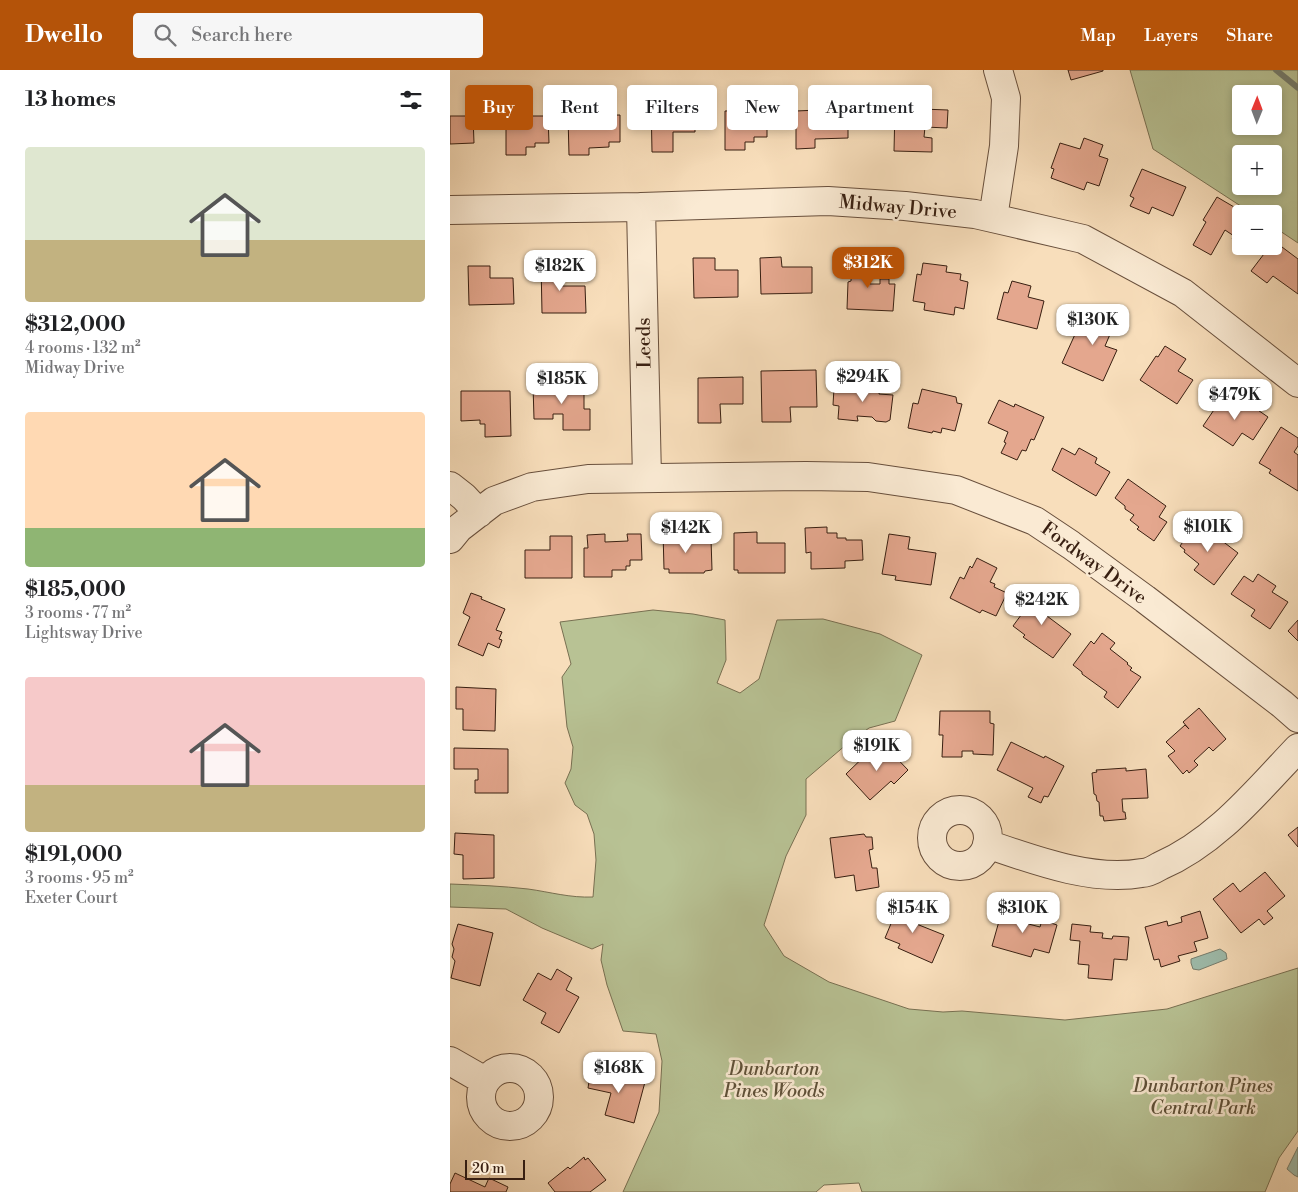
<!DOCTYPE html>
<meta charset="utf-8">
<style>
:root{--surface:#fff;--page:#f6f6f6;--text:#202124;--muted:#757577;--accent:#b45309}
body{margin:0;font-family:"Libre Bodoni",serif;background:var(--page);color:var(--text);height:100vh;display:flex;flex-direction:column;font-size:19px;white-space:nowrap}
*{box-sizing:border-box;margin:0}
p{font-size:16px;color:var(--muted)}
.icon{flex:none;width:28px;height:28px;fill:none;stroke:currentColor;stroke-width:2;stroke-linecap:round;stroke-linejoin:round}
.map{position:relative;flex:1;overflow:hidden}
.drawer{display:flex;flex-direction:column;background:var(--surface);width:450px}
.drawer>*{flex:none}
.banner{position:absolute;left:15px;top:15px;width:475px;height:45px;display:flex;gap:10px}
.needle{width:32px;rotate:1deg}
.controls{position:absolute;left:782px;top:15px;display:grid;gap:10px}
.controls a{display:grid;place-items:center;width:50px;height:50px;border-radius:5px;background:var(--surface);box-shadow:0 2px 8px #0003;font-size:25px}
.scale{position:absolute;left:15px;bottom:12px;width:60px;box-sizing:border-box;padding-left:5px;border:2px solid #381f11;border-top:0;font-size:14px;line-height:18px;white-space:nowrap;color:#381f11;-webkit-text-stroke:4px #faead3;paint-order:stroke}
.price{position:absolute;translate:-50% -42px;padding:0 11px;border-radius:10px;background:#fff;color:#222;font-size:16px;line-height:32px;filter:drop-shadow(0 1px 2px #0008)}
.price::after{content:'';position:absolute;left:50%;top:30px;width:15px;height:11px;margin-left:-8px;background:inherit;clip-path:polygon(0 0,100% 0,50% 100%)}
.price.current{background:var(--accent);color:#fff}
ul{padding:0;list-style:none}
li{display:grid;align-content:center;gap:10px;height:265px;padding:0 25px}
li span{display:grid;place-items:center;height:155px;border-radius:5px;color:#555}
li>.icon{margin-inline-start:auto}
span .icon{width:90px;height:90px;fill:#fffc;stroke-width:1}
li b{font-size:21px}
h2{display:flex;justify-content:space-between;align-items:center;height:60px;padding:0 25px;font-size:21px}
.tag{padding:0 18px;border-radius:5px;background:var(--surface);box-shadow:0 2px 8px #0003;font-size:18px;line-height:45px}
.tag.current{background:var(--accent);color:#fff}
header{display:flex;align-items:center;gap:30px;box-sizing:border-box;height:70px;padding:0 25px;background:var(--accent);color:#fff}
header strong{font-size:24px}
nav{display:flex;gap:28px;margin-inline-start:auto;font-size:18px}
.search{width:350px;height:45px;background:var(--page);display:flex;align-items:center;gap:12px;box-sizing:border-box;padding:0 18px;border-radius:5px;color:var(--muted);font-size:19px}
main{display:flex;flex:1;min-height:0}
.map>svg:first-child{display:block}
.green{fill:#b8c294;stroke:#787052;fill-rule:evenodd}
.water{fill:#9ebcac;stroke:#757d6e}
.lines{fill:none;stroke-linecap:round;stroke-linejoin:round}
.stream{stroke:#757d6e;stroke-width:6}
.building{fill:#e4a78e;stroke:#381f11}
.minor-casing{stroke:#684f3c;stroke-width:30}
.minor{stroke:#faead3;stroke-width:28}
.labels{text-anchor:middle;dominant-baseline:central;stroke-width:5;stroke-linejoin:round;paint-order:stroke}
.street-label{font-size:19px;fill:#381f11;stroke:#faead3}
.park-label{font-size:19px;font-style:italic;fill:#5e5038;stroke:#faead3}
</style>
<header>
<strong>Dwello</strong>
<div class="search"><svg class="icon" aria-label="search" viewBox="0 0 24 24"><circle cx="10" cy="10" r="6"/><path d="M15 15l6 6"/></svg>Search here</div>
<nav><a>Map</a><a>Layers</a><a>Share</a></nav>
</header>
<main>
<section class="drawer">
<h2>13 homes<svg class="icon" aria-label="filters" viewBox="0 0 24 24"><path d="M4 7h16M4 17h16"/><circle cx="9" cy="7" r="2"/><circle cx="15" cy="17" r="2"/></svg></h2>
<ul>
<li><span style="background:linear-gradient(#dfe7d0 60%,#c2b280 0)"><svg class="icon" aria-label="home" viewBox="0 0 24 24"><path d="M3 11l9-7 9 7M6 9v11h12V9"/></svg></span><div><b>$312,000</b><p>4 rooms · 132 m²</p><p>Midway Drive</p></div></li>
<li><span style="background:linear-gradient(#ffd9b3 75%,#8fb573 0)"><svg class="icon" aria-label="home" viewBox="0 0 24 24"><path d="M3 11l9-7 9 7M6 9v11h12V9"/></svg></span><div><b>$185,000</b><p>3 rooms · 77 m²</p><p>Lightsway Drive</p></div></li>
<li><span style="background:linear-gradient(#f6c9c9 70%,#c2b280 0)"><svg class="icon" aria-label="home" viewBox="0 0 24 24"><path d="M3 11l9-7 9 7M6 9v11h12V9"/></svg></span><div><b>$191,000</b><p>3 rooms · 95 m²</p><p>Exeter Court</p></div></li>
</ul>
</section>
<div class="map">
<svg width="848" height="1122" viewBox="0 0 848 1122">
<rect width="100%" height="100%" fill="#f8debb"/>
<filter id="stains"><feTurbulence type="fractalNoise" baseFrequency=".004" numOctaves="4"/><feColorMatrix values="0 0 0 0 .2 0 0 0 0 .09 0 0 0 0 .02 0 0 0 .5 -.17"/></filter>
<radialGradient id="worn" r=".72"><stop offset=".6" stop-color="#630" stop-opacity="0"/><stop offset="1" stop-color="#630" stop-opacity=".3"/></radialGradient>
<!-- green -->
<path class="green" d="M680,0H848V173L824,157V144H803L703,79ZM791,24H824V56H791ZM791,84H824V116H791Z
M203,540L243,544L275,550L276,590L267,613L290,623L309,609L327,550L373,549L430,564L472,585L445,651L419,658L397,674L356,709V745L336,786L314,855L334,886L379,912L459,939L493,942L512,941L615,950L717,939L848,898V1061L829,1088L815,1122H412L409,1113L374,1115L366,1122H173L209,1042L212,991L206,964L173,961L157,915L151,890L153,874L142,879L92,858L56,839L0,837V814C26,815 52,816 78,819C100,822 120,828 143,827L146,790L144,764L137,744L125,735L115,713L121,699L123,677L117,657L112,607L121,594L110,552Z"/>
<!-- water -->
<path class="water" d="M770,879L776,883L777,889L749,900L743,899L741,893V889Z
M848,1077V1107L844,1105L837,1099Z"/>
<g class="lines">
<!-- stream -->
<path class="stream" d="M826,0L848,18"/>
</g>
<!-- building -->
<path class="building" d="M618,0H653V1L621,10Z
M245,29V62H223V82H202L201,30Z
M386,31V40H398V68L365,69V78L346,79V41L368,40V32Z
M445,38L498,40L497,58L475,57L474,67L482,68V82L444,81Z
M317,40V67H304V72H295V80H275V41Z
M170,45V72H159V77L139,78V85H119L118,46Z
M0,46H23L24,73L0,74Z
M56,46H98L99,73H85V77H76V85H56Z
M634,68L653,75L649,86L658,89L649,116L637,112L634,120L601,108L604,99L601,98L610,73L630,79Z
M692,99L736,117L723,146L702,137L699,144L680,136L684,128L680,126Z
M767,127L796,144H791V174L782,169L784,166L775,160L761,185L743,175L756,152L753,150Z
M824,171L848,189V224L823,206L817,213L801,201L820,176H824Z
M331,187L332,197H362V223L311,224L310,188Z
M243,188H265V200H288V227L244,228Z
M402,188L421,189L420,214H430V209H439V214H445L443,241L397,239L398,212L401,211Z
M112,192V216H135L136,243H92L91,193Z
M473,193L497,196L496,202L511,204L510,210L518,212L514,239L505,237L504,245L474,240L475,233L463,231L467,204L471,205Z
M18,196H40V208H63L64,234L19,235Z
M562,211L581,216L578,227L594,231L587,259L547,249L554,222L558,223Z
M643,238L667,248L655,276L667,280L653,311L612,293L627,260L632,262Z
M715,276L736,289L728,301L743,310L727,334L690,310L706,286L708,287Z
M366,300L367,337H340L341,352H312L311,301Z
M293,307V334H270L271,353H248V308Z
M404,314L430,316L429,324L443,325L440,350L436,352L426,351L422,347L407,346L408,351L388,349L389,336L383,335L384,318L404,320Z
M83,315H134V339H140V360H113V344H103V349H84Z
M472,319L506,327L507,333L512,334L505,361L492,358L491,363L483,361L482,363L458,358L463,333L468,334Z
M11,321H60L61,366L35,367V354H30V350L11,351Z
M772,328L780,334L783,330L796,338L799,334L818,347L803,370L792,363L783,376L753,356Z
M549,330L564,337L565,334L594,347L584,370L581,369L576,381L572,380L567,390L551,383L556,373L554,372L558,362L538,353Z
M831,357L848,368V376L844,382L848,385V421L819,403L821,400L809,393Z
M612,378L625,385L629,378L647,388L645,393L660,402L646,426L602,400Z
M678,409L716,436L709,447L717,452L704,471L687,459L689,457L680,450L684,445L675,439V436L665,428Z
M750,454L788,483L764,515L744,500L749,494L734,482L735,480L730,476L742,459L745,461Z
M377,457V463H387V468H396V470H412L413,490L395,491V498L361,499V482L356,483L355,458Z
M213,462H238V470L261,469L262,500L255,501L254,503H219V499H214Z
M307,462V473H335V503H288V500H284V463Z
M155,464V472L178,471L177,464H191L192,490H180V496H176V500H162V507H134V478H138L137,465Z
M439,464L460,467L458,479L486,483L481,515L445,510L446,506L432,504Z
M100,466H122V508H75V480H100Z
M527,488L547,498L540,512L545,514L544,517L557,523L546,546L532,540L530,543L500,528L510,507L514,509L520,496L522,498Z
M808,504L826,516L822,522L838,532L820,559L801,546L805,540L781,524L794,506L803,512Z
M588,522L606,535L597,546L621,564L603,588L573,567L575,565L563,556Z
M21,523L32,527L31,529L55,539L46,560L52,562L49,569L52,570L49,578L38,573L33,586L8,575L20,547L13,543Z
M848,550V571L838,561Z
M652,563L665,573L660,579L678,593L677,594L682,598L680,600L691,607L668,638L654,627L657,622L632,604V602L623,595L641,571L644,574Z
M6,617L46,619L45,661L13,660V639H6Z
M749,638L776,669L763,681L759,677L744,691L748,695L739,703L737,700L733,704L718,686L725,681L716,672L735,655L739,659L733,652Z
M490,641H540V653L544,654L543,685L523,684V681H512V687H492L493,665H489Z
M561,672L594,688L595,686L614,696L598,727L594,726L591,733L578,727L583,718L547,700Z
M435,676L458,700L444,714L441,711L420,730L396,704L424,677L428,682Z
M4,678L58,679V723H25V710H28V699H4Z
M676,698V701L696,699L698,728L672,729L673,742H675L676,749L654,751L653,746H650L649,732L647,731L646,725L644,724L642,703L647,702L646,700Z
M848,757V777L838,765Z
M5,763L44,765V808L13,809V785L4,784Z
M414,764L416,767H422L423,779L419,780L422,798H427L429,817L406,821L404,805L385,808L380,768Z
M815,802L835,826L817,841L823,848L814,855L809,849L791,863L763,829L783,813L790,822Z
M450,832L469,840L464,853L494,865L482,893L448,878L450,874L435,868Z
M553,837L573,843L571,852L590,857L592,850L607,855L599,883L584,879L581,887L542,876Z
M750,841L758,868L744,872L747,881L728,886L730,891L711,897L709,889L704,890L695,857L717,851L718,856L732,852L731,847Z
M8,854L43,863L30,916L1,908L5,891L2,887L4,879L2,874Z
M622,854L641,856L640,862L653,863L652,868L662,869L663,866L679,867L677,890L664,889L662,910L638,908L639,895L628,894L630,871L620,870Z
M107,899L122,908L116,920L129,927L109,963L91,953L96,943L73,930L88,903L101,910Z
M141,999L195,1012L184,1053L155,1045L161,1023L138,1018Z
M134,1087L135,1090L138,1088L156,1110L140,1122H105L98,1113L118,1097L120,1099Z
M5,1103L35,1117L39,1108L58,1117L56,1122H0V1114Z"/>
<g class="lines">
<defs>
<path id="minor" d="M191,137L197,408
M0,140L191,137L378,131L455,136L525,144L633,169L733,223L848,313
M543,148L554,76L556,28L548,0
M0,416L14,427L29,443
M0,469L9,458L44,431L82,417L138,409L356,406L418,407L506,420L585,451L621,475L695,529L832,634L848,648
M482 768a28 28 0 1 1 56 0a28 28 0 1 1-56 0Z
M537,774C584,790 642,812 692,803C698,803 705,799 710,796C766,772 806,722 848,678
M0,991L35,1011
M31 1027a29 29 0 1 1 58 0a29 29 0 1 1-58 0Z"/>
</defs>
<!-- minor casing -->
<use href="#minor" class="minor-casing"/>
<!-- minor -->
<use href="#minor" class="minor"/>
</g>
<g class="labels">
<!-- street labels -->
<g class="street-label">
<text transform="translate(448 137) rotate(5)">Midway Drive</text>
<text transform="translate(194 273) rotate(-91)">Leeds</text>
<text transform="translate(644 493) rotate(36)">Fordway Drive</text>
</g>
<!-- park labels -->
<g class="park-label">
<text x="324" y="999">Dunbarton<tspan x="324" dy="22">Pines Woods</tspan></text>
<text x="753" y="1016">Dunbarton Pines<tspan x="753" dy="22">Central Park</tspan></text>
</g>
</g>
<rect width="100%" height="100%" filter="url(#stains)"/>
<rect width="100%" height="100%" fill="url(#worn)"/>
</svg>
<div class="controls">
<a><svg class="needle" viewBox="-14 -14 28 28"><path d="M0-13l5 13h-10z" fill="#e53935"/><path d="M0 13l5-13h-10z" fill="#757577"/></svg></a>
<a>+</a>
<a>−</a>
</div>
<div class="scale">20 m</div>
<b class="price current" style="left:418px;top:219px">$312K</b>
<b class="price" style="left:110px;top:222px">$182K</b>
<b class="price" style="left:643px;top:276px">$130K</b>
<b class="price" style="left:413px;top:333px">$294K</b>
<b class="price" style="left:112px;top:335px">$185K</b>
<b class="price" style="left:785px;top:351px">$479K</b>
<b class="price" style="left:758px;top:483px">$101K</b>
<b class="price" style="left:236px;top:484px">$142K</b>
<b class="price" style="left:592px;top:556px">$242K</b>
<b class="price" style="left:427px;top:702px">$191K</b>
<b class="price" style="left:463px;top:864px">$154K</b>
<b class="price" style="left:573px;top:864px">$310K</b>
<b class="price" style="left:169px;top:1024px">$168K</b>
<div class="banner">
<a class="tag current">Buy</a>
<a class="tag">Rent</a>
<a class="tag">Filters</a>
<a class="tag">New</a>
<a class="tag">Apartment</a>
</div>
</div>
</main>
